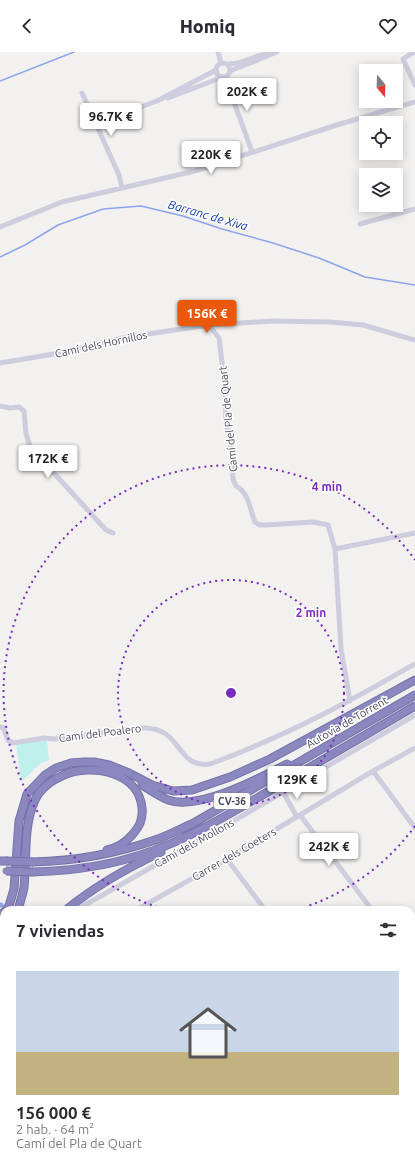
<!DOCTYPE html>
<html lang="es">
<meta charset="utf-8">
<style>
:root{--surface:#fff;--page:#f2f2f3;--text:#2b2b33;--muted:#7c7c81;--accent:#ea580c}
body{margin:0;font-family:Ubuntu,sans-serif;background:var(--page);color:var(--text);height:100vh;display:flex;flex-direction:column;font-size:15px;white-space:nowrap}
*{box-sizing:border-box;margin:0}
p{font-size:13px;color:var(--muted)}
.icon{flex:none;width:22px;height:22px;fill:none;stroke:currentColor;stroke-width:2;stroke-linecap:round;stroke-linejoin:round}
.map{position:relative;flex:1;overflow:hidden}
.drawer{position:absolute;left:0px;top:854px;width:415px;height:268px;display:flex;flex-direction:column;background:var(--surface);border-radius:12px 12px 0 0;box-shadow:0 2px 10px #0003}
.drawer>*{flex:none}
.needle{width:26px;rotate:161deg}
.controls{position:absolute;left:359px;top:12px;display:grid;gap:8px}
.controls a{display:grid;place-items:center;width:44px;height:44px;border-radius:0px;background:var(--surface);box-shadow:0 2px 10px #0003;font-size:20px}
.price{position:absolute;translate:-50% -34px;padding:0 9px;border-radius:4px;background:#fff;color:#222;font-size:13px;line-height:26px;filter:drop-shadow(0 1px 2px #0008)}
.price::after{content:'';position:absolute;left:50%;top:24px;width:12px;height:9px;margin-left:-6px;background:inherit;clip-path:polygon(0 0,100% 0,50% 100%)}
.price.active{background:var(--accent);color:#fff}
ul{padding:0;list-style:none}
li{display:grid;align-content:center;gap:8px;height:212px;padding:0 16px}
li span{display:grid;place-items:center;height:124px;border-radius:0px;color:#555}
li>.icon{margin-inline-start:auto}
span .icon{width:72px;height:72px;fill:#fffc;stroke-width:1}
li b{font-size:17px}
h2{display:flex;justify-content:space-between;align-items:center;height:48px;padding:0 16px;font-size:17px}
header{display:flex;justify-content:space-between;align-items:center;height:52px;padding:0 16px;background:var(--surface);font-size:18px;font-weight:800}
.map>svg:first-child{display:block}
.green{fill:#bff0ec}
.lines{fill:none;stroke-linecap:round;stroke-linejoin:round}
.stream{stroke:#8ca4ec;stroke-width:1.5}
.canal{stroke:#8ca4ec;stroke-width:5}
.highway-casing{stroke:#7673aa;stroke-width:9}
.minor{stroke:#cdcddd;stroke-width:5}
.major{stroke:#b1b0cf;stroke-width:6}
.highway{stroke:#8a88bf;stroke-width:7}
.highway-bridge-casing{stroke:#7673aa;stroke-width:9;stroke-linecap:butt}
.highway-bridge{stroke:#8a88bf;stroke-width:7}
.ring{fill:none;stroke:#7b2cbf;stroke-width:2;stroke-dasharray:2 4}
.labels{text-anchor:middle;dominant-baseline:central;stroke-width:3;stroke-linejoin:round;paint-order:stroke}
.shield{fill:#fff;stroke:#7f7f8e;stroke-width:1}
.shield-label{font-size:10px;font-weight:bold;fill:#48485e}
.street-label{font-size:11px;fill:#48485e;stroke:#fff}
.water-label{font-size:12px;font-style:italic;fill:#0c35ac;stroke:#fff}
.centre{fill:#7b2cbf;stroke:#fff;stroke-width:2}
.ring-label{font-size:12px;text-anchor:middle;font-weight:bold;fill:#7b2cbf;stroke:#fff;stroke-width:3;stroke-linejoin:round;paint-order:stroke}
</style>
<header><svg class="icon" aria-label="back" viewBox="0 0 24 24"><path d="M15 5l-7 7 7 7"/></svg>Homiq<svg class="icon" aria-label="heart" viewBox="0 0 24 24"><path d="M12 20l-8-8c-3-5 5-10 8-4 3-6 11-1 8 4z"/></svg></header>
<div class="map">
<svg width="415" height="1122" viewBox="0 0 415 1122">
<rect width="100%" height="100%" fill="#f2f1f0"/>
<!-- green -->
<path class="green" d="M47,688L49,708L41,711L21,730L16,692Z"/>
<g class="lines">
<!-- stream -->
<path class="stream" d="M0,29L74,0
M0,205L25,193L58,173L103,157L141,154L183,164L222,177L273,191L319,206L365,225L415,233"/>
<!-- canal -->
<path class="canal" d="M0,853H1
M172,1118L174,1122"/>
<defs>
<path id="highway" d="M142,733C150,738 159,744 168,748C199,759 260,726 287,712
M0,809H6
M33,810C75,809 115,802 155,788C167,784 180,777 192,772L415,643
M33,820C63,819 93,816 123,808C176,795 224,765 271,738C319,710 367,682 415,654
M6,858L9,854L14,837L19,769L27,742L45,723L56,716L71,711L84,710H94L109,713L129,721L152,733L173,739L192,738L230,725L270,707L415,628
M18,858C20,850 23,842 24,835C27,806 23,774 35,748C41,735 52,728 64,723C92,711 139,720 142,756C143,767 140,774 132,783C126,790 116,796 107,798
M66,858C95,834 127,816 161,800
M0,865L4,860"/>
</defs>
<!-- highway casing -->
<use href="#highway" class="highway-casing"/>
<!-- minor -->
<path class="minor" d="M218,0L221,11
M414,0L403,7L415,33
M216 18a7 7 0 1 1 14 0a7 7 0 1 1-14 0Z
M228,12L238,11L270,0
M230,19L277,0
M225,25L252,100
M82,41L119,123L122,136
M168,46L215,28L219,25
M96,71L157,49L216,18
M360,172L415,157
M0,175L62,150L195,119L340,72L415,50
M209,273L219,286L225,334L226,373L231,387L233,427L236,434C250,442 249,456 255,470L260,473H265L313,470L328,473L335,497L341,597L350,649
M0,311L54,302L127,285L209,273L273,269L330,270L363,273L415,288
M0,354L10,356L19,355L24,359L26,381L30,395L106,478L113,481
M335,497L415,481
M0,675H3L8,688L13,691L44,686L55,687L142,676C183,674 175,717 210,712C259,694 308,671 354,646C375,635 395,623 415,612
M373,719L415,776
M283,740L297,765
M300,763L372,858
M227,807L265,858
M76,858L242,764L415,663
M136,858L227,807L373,719L415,696
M411,911L415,916
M0,983L4,988
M411,985L415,982
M0,995L4,993
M95,1118L98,1122
M57,1122L64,1118
M249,1122L253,1118"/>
<!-- major -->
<path class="major" d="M0,932H4
M146,1118L149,1122
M158,1118L161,1122"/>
<!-- highway -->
<use href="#highway" class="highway"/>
<defs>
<path id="highway-bridge" d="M6,809L33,810
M6,819L33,820"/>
</defs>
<!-- highway-bridge casing -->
<use href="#highway-bridge" class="highway-bridge-casing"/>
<!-- highway-bridge -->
<use href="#highway-bridge" class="highway-bridge"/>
</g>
<!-- distance rings -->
<g class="ring">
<circle cx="231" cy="641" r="113"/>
<path d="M415 774A227 227 0 0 1 299 857M163 857A227 227 0 1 1 415 508"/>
</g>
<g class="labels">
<!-- shield labels -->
<rect class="shield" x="214" y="741" width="36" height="16" rx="3"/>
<g class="shield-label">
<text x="232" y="749">CV-36</text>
</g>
<!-- street labels -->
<g class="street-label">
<text transform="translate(101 292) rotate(-12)">Camí dels Hornillos</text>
<text transform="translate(228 367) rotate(-96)">Camí del Pla de Quart</text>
<text transform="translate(347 670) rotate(-30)">Autovia de Torrent</text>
<text transform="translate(100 681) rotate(-7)">Camí del Poalero</text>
<text transform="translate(194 791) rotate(-29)">Camí dels Mollons</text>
<text transform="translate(234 802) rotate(-30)">Carrer dels Coeters</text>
</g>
<!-- water labels -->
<g class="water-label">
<text transform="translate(208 163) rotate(16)">Barranc de Xiva</text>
</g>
</g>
<circle cx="231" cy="641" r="6" class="centre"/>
<g class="ring-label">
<text x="327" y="439">4 min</text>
<text x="311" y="565">2 min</text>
</g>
</svg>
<div class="controls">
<a><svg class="needle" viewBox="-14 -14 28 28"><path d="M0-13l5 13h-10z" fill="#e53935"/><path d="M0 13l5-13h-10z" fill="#7c7c81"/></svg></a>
<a><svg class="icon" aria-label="locate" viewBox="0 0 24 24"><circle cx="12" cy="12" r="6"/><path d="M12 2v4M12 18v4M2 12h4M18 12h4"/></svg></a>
<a><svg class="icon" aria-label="layers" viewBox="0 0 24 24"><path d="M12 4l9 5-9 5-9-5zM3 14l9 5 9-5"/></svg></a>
</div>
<b class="price" style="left:247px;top:60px">202K €</b>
<b class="price" style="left:111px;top:85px">96.7K €</b>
<b class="price" style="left:211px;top:123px">220K €</b>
<b class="price active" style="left:207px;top:282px">156K €</b>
<b class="price" style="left:48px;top:427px">172K €</b>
<b class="price" style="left:297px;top:748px">129K €</b>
<b class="price" style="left:329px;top:815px">242K €</b>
<section class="drawer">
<h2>7 viviendas<svg class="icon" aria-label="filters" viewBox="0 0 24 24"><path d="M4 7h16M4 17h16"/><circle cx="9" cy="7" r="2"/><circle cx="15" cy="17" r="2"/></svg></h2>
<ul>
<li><span style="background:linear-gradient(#c9d6e8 65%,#c2b280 0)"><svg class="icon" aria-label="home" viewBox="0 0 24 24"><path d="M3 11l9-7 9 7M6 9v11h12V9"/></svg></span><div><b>156 000 €</b><p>2 hab. · 64 m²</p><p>Camí del Pla de Quart</p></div></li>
</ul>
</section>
</div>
